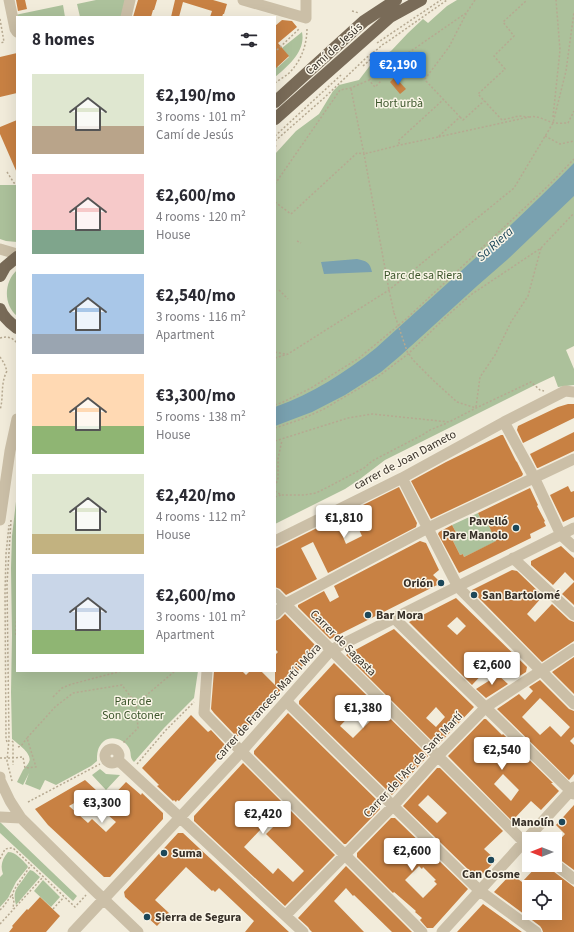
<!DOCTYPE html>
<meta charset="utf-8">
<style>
:root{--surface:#fff;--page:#f7f7f7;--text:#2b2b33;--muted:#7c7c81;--accent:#1a73e8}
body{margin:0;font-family:"Source Sans 3",sans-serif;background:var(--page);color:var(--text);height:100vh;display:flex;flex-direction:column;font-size:15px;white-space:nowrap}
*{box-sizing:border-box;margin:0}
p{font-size:13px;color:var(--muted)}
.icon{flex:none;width:22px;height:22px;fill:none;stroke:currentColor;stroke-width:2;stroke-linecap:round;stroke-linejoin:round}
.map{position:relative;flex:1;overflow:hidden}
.drawer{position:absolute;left:16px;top:16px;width:260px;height:656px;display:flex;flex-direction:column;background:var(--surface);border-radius:0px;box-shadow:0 4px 16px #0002}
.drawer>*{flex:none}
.needle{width:26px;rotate:270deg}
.controls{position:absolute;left:522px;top:832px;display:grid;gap:8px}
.controls a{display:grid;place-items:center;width:40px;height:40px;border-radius:0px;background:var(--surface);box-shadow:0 4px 16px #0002;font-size:20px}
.price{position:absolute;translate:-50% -34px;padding:0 9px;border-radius:4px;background:#fff;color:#222;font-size:13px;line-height:26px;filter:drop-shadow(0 1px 2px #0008)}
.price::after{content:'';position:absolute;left:50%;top:24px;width:12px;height:9px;margin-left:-6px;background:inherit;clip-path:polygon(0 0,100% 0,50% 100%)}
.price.on{background:var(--accent);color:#fff}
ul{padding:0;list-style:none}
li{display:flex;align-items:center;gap:12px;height:100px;padding:0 16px}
li span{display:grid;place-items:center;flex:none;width:112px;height:80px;border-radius:0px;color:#555}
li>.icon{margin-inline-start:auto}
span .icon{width:48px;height:48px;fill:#fffc;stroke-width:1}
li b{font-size:17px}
h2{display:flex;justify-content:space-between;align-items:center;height:48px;padding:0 16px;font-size:17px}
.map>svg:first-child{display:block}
.green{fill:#acc19b}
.water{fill:#79a1b0}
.building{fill:#c88143;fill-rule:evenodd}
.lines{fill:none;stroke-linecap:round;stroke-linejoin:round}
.path{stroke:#b6a991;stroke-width:1.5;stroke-dasharray:2 2;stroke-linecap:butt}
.minor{stroke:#cbbfa7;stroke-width:11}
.major{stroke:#796b58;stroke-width:12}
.path-bridge{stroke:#b6a991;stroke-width:1.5;stroke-dasharray:2 2;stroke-linecap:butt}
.poi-dot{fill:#1c4759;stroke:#faf5e7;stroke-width:1.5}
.labels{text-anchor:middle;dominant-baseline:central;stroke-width:3;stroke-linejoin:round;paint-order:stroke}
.street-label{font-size:12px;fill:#373028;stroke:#faf5e7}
.park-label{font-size:12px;fill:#3c552b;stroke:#faf5e7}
.poi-label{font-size:12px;font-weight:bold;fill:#373028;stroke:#faf5e7;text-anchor:start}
.water-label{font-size:13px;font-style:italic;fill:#1c4759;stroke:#faf5e7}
</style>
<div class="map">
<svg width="574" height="932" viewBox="0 0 574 932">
<rect width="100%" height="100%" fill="#f2ecdb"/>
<!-- green -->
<path class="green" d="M96,0H129L123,17H80L77,4Z
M457,0H574V346L566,350L574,369V385L558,387L554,376L539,383L385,460L360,479L345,489L275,524V154L296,131L319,114L333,91L339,85L359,80L375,59L391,51L408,33L423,19L428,23L447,6Z
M63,5L65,17H17L15,15Z
M302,32C306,51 288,66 275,77V64L278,67L289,57L282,48Z
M0,185H17V242L6,241L0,239Z
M17,270V316C3,304 4,282 17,270Z
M17,493V671H198L194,698L164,728L134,762C129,757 132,754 129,748C125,740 112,735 104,741C97,747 97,754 97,761L91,766L56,785L45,780L40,790L25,784L29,773L23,785L17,782C19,778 21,774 23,770C25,767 28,765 29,762C33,754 18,744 12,739L11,692L12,635L11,568L12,536Z
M478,513L484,526L488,524L497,541L464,557L463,554L460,555L453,541L459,538L452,525Z
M100,769L106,774L120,775L106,790L92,775Z
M0,822L77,896L73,901L0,833Z
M8,852C16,852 22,860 27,865L28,867L16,882L8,898L0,907V877L3,874C0,866 2,859 8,852Z
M30,870L33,871L40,877L16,905C13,893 15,890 22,881C25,877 27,873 30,870Z
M43,880L60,897L51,907L34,891Z"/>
<!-- water -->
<path class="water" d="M574,163V196L508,259L477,286L400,356L381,372L345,395L312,412L275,426V407C312,394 346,372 376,348C443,287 511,228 574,163Z
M357,259C366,261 370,262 372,272L324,274L321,262Z"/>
<!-- building -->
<path class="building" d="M16,0H25L27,9L18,11Z
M138,0H157L154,10H153L151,17H133Z
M175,0H213L227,4L224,14H223L222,17H210L212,11L183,2L179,17H171Z
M282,20L292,21L297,27L278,43L289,56L275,69V26Z
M17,53V93L0,97V57Z
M395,77L406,89L400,94L390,82Z
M17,120V173L0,134V127Z
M568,404H574V418L523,443L517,430L518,426L558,407Z
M574,432V451L538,468H537L530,454Z
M501,435H503L516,461L518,463L517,462L523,474L522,476L431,519L411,481L446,462Z
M568,486L571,492L574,491V517L563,522L550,495Z
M399,487L417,523L416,527L328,573L313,542L301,548L317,579L286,595L280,589L275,587V549ZM356,523L362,536L346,544L341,532Z
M530,488L538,505L537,506L545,521L544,522L546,526L530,534L531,538L459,573L438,534L439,532L452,525L459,538L453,541L460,555L463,554L464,557L496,541L488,524L484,526L478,513Z
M420,541L426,543L439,570L433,575L441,583L330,639L298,607V605L324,591L330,602L339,597L334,586Z
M561,546L574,558V581L565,572L553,585L531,565V561Z
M512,570L517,571L543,596L527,614L535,622L552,604L569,620L574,622V641L542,662L472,591V590Z
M574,582V605L562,594Z
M456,598L527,667L526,672L518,677L494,653L484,662L489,667L472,685L409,622ZM457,617L466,626L457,635L447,626Z
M285,614L316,646V651L239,736H236L214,713L211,709L214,671H242L246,675L250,671H261L275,685V655L278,652L275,649V621L280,619Z
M394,629L474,707L438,745H436L346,655ZM436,707L445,717L436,727L426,718Z
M574,657V694L552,672Z
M334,663L428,756L392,795L299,704V701ZM358,707L371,720L353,738L340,726Z
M498,675L508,684L486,698L476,689Z
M540,680L569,709L574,711V737L570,741L574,745V774L569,780L497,709L519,694L525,700L533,691L529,687ZM540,698L570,727L561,737L550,726L540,735L522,717Z
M288,713L380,803V809L346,844H344L254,754V751Z
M191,715L208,732L211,730L225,745V751L179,801L177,800L176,802L174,800L173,801L157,786L159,785L142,768Z
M484,719H486L502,735L503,734L553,783H551L559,791L541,810L531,801L512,821L448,756ZM503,774L519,790L511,801L494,784Z
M243,763L335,855L285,906L194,821V816ZM259,801L279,821L266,834L304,871L293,882L278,868L273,874L244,847L261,829L257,825L260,822L249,811Z
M437,768H440L503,831L484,849L496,860L478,879L403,806ZM428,795L447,813L437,823L418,805Z
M85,780L108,801L126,782L141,795L142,793L163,813V819L110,877H104L48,825L35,809ZM83,798L98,812L101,809L116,822L106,832L92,819L88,823L69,806Z
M574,805V870L559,859L555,857V845L565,834L556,825Z
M391,818H395L468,889L433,928H427L420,920L422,918L415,912L416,911L394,892L393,893L357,857V853ZM419,866L422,869L423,867L436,880L434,881L437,884L423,898L405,880Z
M178,833H183L289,932H245L254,921L219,888L215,892L213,890L212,891L186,867L155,900L169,913L157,926L125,897L124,892Z
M538,865H545L570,884L574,887V932H543L542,929L540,926L494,892L511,874L522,882ZM529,887H555V913H529Z
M346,866L412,932H392L354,895L353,896L346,888L334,901L364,932H312L310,930L308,927L298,918Z
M40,897L60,916L46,932H9L13,927L12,926L27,909L28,910Z
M483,904L504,919L522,932H457Z"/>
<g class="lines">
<!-- path -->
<path class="path" d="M475,0L467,12L449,47L425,79L426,81L460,117L438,137L529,117L519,116L502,120L478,94L505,69L494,56L514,36L503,22L527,0
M352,11L359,13
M0,19L4,42L0,43
M377,43L441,0
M277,50L299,29
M363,66L371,59
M369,80L466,13
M275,83C279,80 284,77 288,74C301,62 307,45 307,28
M351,89L364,154L400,145
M460,117L463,120L484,101
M529,117C537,115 544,120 551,122C557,124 563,123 568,123L574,111
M553,117L560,50L556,0
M275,136L341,75
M545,136L560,144L574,141
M438,137L400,145L398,141L444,99
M275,141L324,98L366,58L379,48L382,45L387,42L447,0
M275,147L277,144
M7,172L14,183H17
M275,184L340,90L351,88L369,80L375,87L381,81
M275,202L291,214L357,153L364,154L389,290L394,313
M297,241L301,243
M279,290L288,299
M0,338C7,336 12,337 17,343
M275,352L285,354
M409,354L413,360L434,381L457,402L476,408
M0,357L4,363L7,371C0,384 4,397 0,410
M275,358L288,354L389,290L514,188L553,123L566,71L574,12
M275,405L283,402L311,388L359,358L405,320L549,185L574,159
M476,407L480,377L495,355L511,322L528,296L541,248
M275,428L302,419L324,409L375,379L408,354L448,315L472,294L541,248L574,213
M275,441L348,418L372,414L449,422L476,408L531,382L540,390L544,391
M275,487L278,478V459L282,440
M275,491L281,495H304L316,493L328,487L364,468L372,461L424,434L430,430L447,423
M275,497L281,495
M11,520L7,584L9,739L7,761L12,781
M16,635L17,608
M53,697L62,688L72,684L122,671
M136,704L175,671
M12,741L13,742V765
M7,742L6,739L5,593L6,554L9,525
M18,747L21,746L27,738
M12,758L23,757L25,768L36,767L27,738L55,707L73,693L122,685L136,704L138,728L123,743
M137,764L166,730L194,702
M28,802L100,764
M0,859L5,849L11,848H13L31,865
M12,896L14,890L31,865L75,907L86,895
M53,909L64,897
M0,910L3,907L11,896H12L14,900L13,909
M0,924L43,877"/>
<!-- minor -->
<path class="minor" d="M9,0L15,29L17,32
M243,0L306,18V0
M126,17L130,0
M0,249L17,254
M504,422L534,477L561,535L574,547
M402,478L458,587L574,704
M0,520L10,451L17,419
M275,541L402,478L504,422L565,391L574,392
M513,558L574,615
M275,594L524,842L529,846
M275,614L285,604L428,528L574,459
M394,618L574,794
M207,671L204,713C275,787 350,859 422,932
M286,701L480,891L536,932
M105 756a7 7 0 1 1 14 0a7 7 0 1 1-14 0Z
M118,760L303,932
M0,777V780L10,801L21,818L92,888L138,932
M0,817L21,818
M555,864L574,879
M286,915L393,806L438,756L486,707L574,649
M73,932L241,752L331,650L574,528
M442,932L574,787"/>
<!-- major -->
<path class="major" d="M275,102L364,21L396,0
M275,119L390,17L421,0
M0,276L5,267L17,257
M0,309C3,317 10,323 17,328"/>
<!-- path-bridge -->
<path class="path-bridge" d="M394,313L408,354
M0,758H12"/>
</g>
<!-- markers -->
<g class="poi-dot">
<circle cx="516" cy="528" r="4"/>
<circle cx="441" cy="583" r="4"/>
<circle cx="474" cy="595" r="4"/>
<circle cx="368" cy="615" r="4"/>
<circle cx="562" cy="822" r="4"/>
<circle cx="164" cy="853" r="4"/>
<circle cx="491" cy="860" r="4"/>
<circle cx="147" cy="917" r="4"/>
</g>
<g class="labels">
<!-- street labels -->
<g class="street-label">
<text transform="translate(334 49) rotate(-42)">Camí de Jesús</text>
<text transform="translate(405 460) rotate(-28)">carrer de Joan Dameto</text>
<text transform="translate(343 643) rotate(45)">Carrer de Sagasta</text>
<text transform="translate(268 702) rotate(-48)">carrer de Francesc Martí i Móra</text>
<text transform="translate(413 765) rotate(-47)">Carrer de l'Arc de Sant Martí</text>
</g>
<!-- park labels -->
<g class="park-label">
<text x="399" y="103">Hort urbà</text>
<text x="423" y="275">Parc de sa Riera</text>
<text x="133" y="701">Parc de<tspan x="133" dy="14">Son Cotoner</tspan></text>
</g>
<!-- poi labels -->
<g class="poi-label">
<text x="508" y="521" text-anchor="end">Pavelló<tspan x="508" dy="14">Pare Manolo</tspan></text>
<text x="433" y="583" text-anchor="end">Orión</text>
<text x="482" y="595">San Bartolomé</text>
<text x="376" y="615">Bar Mora</text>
<text x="554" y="822" text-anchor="end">Manolín</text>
<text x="172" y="853">Suma</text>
<text x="491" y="874" text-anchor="middle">Can Cosme</text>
<text x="155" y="917">Sierra de Segura</text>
</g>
<!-- water labels -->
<g class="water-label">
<text transform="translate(495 244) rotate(-42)">Sa Riera</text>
</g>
</g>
</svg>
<div class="controls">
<a><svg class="needle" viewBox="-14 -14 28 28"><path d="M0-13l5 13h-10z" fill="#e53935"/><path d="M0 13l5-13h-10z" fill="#7c7c81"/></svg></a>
<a><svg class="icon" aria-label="locate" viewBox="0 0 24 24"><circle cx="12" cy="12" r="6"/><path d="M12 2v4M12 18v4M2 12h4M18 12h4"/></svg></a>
</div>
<b class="price on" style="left:398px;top:86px">€2,190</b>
<b class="price" style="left:344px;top:539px">€1,810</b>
<b class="price" style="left:492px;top:686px">€2,600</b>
<b class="price" style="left:363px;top:729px">€1,380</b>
<b class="price" style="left:502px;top:771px">€2,540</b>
<b class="price" style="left:102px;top:824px">€3,300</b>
<b class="price" style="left:263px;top:835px">€2,420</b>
<b class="price" style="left:412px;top:872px">€2,600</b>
<section class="drawer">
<h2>8 homes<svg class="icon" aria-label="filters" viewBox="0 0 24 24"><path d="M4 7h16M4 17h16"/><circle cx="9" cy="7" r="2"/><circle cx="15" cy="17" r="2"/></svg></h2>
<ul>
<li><span style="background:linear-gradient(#dfe7d0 65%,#b9a48a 0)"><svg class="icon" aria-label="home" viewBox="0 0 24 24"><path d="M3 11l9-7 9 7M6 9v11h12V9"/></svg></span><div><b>€2,190/mo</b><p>3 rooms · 101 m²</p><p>Camí de Jesús</p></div></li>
<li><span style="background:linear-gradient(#f6c9c9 70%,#7fa58c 0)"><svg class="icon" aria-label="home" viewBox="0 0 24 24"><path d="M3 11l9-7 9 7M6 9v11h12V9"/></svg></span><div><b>€2,600/mo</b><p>4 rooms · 120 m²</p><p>House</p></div></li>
<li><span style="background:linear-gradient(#a9c7e8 75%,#9aa5b1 0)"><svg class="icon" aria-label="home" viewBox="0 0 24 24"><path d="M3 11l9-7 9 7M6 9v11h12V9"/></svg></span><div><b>€2,540/mo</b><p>3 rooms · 116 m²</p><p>Apartment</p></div></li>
<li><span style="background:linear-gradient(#ffd9b3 65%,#8fb573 0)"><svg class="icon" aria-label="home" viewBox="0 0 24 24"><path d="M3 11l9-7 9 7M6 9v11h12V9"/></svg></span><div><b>€3,300/mo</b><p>5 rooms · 138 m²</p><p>House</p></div></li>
<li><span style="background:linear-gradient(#dfe7d0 75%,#c2b280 0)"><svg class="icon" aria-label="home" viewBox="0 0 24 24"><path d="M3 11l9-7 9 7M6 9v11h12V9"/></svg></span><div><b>€2,420/mo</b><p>4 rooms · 112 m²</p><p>House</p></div></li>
<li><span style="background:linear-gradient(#c9d6e8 70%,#8fb573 0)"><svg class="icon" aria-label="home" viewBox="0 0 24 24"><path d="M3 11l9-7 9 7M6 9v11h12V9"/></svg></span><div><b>€2,600/mo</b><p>3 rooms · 101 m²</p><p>Apartment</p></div></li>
</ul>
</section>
</div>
